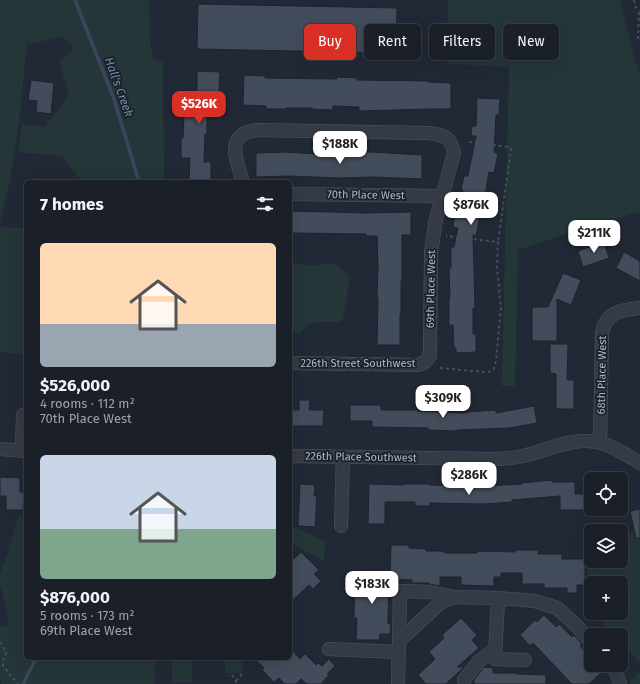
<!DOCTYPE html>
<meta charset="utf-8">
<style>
:root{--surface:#1a1f28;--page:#232730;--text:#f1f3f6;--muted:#9fa2a8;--line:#383d45;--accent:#d93025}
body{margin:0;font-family:"Fira Sans",sans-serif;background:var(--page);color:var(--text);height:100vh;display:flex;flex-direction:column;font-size:15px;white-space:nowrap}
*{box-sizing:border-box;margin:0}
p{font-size:13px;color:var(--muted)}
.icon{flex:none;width:22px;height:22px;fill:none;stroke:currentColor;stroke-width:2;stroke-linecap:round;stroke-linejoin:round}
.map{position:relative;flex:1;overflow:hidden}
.side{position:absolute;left:24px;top:180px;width:268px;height:480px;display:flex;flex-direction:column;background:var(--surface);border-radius:6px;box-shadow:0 4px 16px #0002,0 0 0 1px var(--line)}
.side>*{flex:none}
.guide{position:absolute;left:304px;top:24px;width:276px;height:36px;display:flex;gap:8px}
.controls{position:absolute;left:584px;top:472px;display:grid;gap:8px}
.controls a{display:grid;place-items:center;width:44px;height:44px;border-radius:6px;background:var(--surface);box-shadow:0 4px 16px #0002,0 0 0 1px var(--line);font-size:20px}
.price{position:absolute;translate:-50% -34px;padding:0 9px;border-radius:8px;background:#fff;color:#222;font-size:13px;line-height:26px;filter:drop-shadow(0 1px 2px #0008)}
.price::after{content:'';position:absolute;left:50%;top:24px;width:12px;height:9px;margin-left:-6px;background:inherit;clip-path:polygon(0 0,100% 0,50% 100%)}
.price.on{background:var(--accent);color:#fff}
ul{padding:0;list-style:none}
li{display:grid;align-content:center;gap:8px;height:212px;padding:0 16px}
li span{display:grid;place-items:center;height:124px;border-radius:6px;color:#555}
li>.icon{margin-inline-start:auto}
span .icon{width:72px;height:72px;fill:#fffc;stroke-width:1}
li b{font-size:17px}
h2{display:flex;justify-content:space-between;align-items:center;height:48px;padding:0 16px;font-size:17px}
.pill{padding:0 14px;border-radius:6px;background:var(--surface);box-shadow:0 4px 16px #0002,0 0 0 1px var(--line);font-size:14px;line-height:36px}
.pill.on{background:var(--accent);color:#fff}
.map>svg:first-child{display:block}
.green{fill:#253638}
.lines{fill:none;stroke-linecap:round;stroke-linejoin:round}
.stream{stroke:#39465e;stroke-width:3.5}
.building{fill:#434c5a;stroke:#1d232d}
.minor-casing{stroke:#505661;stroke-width:14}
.path{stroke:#415154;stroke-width:2;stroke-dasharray:3 3;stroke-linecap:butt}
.minor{stroke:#353b46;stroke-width:13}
.labels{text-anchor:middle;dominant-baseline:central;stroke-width:3.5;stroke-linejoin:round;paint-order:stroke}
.street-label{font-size:11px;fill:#b0b6c3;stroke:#1b212b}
.water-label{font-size:12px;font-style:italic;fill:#7b8ca9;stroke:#1b212b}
</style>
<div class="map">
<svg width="640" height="684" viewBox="0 0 640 684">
<rect width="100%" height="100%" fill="#222936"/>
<!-- green -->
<path class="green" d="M0,0H149L150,41L153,60L163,61L164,182H82L62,156L18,152L22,124L45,127L69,95L59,61L74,48L62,36L31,44L27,41C24,70 22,100 18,129C14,161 8,192 0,223Z
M448,0H620L636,63L640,76V212L591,225L518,250L515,386H502L509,67L447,64Z
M0,227L26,228V354L0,352Z
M292,262L299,264L310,266L328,263L337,265L348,275L349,283L343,319L340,322H313L306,326L300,334L292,331L291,310L290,303V296L293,281Z
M19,514L26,518V658H156L154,684H1L0,671V627L7,626L9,618L0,584V573L8,553Z
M588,526L618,531H591V561H621V531L640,535V663L621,643V635H614L597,617L595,613H621V583H591V605L587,596Z
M290,528L298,529L326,541L323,561L292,544L290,545Z
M172,658H192V683H172Z
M225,658H242V673H225Z
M640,671V684H630V681Z"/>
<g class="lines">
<!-- stream -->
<path class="stream" d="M75,0L114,99L139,182
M23,684L36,658"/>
</g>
<!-- building -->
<path class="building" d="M198,4L397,8L396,53L197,49Z
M197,71L220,72L219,92H213V112H207V134H205L204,162H211V180H189L190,158H181V138H183L184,115H189L190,94H197Z
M244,75L265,76V78L337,79V77L357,78V80L429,81V82L451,83V109H428L359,111V107L333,106V110L312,109V108H286V109H266V106L243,105Z
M31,80L54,83L51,114L36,112L37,101L28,100Z
M477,98L500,99L499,115H496L494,152L498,153L494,173L489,172L485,196L486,197L483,215H480L476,236L473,235L475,308H473V334H476V352L456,353V348H454L453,325H449V297H450L449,269L451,268V247H454L458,228L453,227L455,213L458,214L463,190H461L464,176H468L476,136H471L472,126H476Z
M285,152L318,154V155L360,154V152H373L422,155V179L373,177L339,178L289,176L256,177V153Z
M290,211L366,213L411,212V235H402V281H401V314H400V345H377L378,298H377L378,268L377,236H366V234L290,233Z
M604,242L609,258L583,267L578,251Z
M624,252L640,261V281L616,268Z
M563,273L581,280L571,305L557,299V341H532V307H548Z
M550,344H568L567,380H574V409H556V374L550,373Z
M299,400H310L309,410H324L323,426H292V410H299Z
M350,405H381V410H418L417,411L467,413V412L496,410V413L534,406L537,423L509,428L457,430V431L428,430V428L372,427V421H350Z
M0,477L20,478V492H24L23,510H6V496H0Z
M552,480V482H575V494H585L586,510H560V496L512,500V502L484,504L430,503V506H415V502H385V524H368L369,484L403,485V484H430V485L469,486V487L522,484V483Z
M300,484L315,485L314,496H317L315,527L298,526Z
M640,509V538H636L630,511Z
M391,545H409V548L426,549V551H444V553H477V551L515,552V550H538V554H562V559H585V585H577V593H567V588H544V584H522V573H501V577H494V586L461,585V577H440V586L429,584V583H412V580L390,579Z
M301,552L319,570L314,574L321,581L313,589L309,585L290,603V562Z
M355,571L389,572L388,624H391L390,634H380L379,640H356L357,618H354Z
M544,615L556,627L559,624L572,637L574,635L575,636L582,644L580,646L591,658V665H594L601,673L589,684H572L533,643L530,646L520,635L535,620L537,622Z
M461,618L477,635L472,640L479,648L457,667H464L446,684H426L418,675L435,659L429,652L444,638L442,635Z
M290,648L300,659L305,654L316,665L318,663L322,666L329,659L335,666L327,674L329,675L321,684H307L301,679L296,684H285L279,678L274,682L262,670L264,668L254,658H290Z
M484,667L493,668V673H516V674L546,675V684H474V680Z"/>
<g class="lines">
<defs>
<path id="minor" d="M243,182C236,159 224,133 258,130L428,133C443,135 451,136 454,153L436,219L431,252L430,356L425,362L418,365L290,363
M290,194L442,196
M600,443L602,334C605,312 621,310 640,308
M0,449L26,451
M22,451L23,415
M290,456L492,459C503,459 513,458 523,456C549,450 574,436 601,443C615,447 628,456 640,463
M341,526L343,457
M498,598L495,659L525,660
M399,641L400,591L430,592L454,597
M329,649L399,652
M610,665L616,672L620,684
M464,680L479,661L495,649
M398,684L399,641L440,603L454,597L498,598L535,601L557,608L575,624L591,642"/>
</defs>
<!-- minor casing -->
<use href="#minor" class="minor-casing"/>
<!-- path -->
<path class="path" d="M634,0L635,6L639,11
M638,39L639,11
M469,142L509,147L511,149L498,242
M440,368L483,372H489L494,369L496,361L499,328L501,309L497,267L498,242L446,236
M0,642L4,648L6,653L3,661V666L18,684
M232,675L236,681V684
M236,681L242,674"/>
<!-- minor -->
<use href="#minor" class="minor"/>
</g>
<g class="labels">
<!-- street labels -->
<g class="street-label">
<text transform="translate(366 195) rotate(1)">70th Place West</text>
<text transform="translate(431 289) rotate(-89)">69th Place West</text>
<text x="358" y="363">226th Street Southwest</text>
<text transform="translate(602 375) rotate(-89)">68th Place West</text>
<text transform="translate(361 457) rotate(1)">226th Place Southwest</text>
</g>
<!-- water labels -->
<g class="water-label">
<text transform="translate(119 87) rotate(70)">Hall's Creek</text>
</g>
</g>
</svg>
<div class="controls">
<a><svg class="icon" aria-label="locate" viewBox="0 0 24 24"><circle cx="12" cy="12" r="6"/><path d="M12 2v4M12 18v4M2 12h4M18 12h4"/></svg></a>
<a><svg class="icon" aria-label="layers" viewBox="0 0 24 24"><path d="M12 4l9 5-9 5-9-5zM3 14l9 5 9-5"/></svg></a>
<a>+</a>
<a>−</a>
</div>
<b class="price on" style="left:199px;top:125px">$526K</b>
<b class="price" style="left:340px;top:165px">$188K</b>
<b class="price" style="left:471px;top:226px">$876K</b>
<b class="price" style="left:594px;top:254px">$211K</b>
<b class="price" style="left:443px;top:419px">$309K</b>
<b class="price" style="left:469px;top:496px">$286K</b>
<b class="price" style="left:372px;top:605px">$183K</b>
<div class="guide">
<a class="pill on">Buy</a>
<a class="pill">Rent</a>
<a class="pill">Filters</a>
<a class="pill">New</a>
</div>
<section class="side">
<h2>7 homes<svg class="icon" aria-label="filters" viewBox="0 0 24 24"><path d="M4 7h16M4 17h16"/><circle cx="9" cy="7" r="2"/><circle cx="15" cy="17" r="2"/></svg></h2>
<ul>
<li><span style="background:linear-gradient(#ffd9b3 65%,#9aa5b1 0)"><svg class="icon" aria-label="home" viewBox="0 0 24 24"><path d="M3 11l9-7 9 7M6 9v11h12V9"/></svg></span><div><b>$526,000</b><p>4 rooms · 112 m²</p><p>70th Place West</p></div></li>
<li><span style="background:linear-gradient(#c9d6e8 60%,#7fa58c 0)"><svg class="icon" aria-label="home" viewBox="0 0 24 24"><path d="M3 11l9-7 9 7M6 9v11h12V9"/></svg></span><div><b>$876,000</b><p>5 rooms · 173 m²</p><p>69th Place West</p></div></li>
</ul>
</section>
</div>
